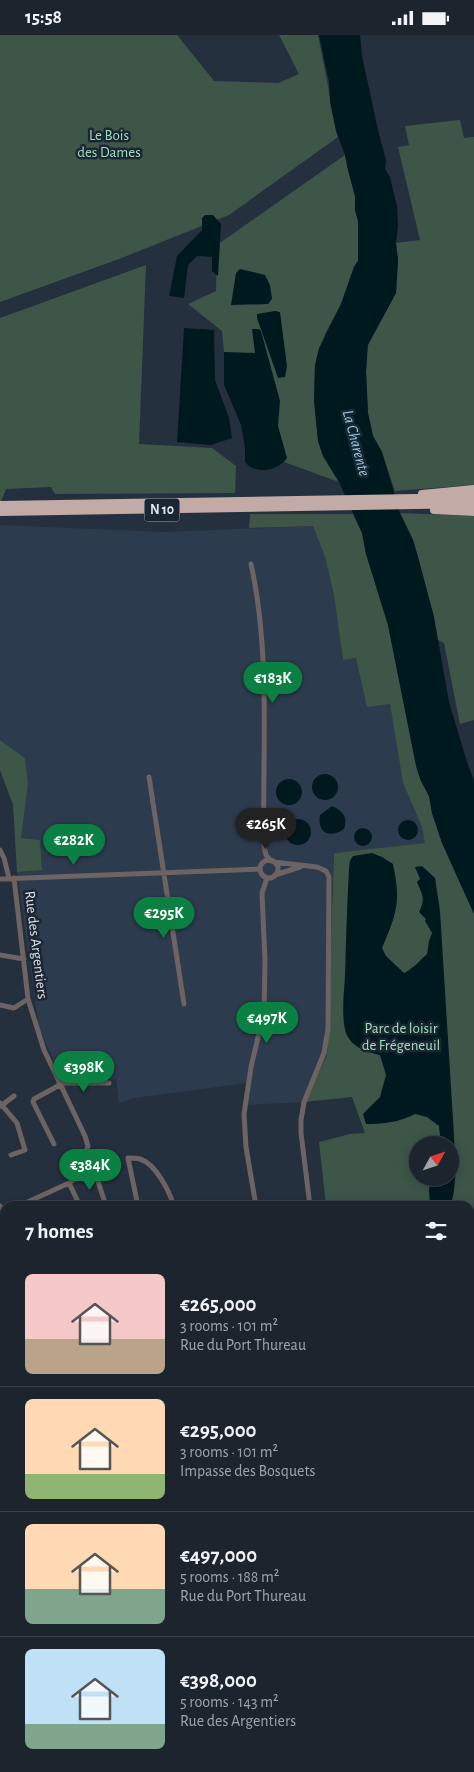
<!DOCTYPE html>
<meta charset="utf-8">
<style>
:root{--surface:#1c242e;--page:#252c36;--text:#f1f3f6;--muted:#a0a4aa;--line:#3a414a;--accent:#0b8043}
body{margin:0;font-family:"Alegreya Sans",sans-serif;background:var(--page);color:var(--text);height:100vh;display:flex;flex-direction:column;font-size:19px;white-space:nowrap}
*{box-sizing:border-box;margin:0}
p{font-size:16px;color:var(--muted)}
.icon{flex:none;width:28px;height:28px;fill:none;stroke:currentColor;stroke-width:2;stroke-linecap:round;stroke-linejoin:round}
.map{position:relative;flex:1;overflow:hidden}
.details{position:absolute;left:0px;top:1166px;width:475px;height:571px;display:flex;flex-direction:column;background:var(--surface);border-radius:15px 15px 0 0;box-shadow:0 2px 12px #0003,0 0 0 1px var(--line)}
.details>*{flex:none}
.needle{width:32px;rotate:50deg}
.buttons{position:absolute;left:409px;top:1101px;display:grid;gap:10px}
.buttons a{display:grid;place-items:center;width:50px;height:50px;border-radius:50%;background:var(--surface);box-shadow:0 2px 12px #0003,0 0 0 1px var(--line);font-size:25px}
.price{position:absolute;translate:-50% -42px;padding:0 11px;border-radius:18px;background:var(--accent);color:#fff;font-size:16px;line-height:32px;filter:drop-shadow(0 1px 2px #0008)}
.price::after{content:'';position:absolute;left:50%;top:30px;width:15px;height:11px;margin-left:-8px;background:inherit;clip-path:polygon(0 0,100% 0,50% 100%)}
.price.selected{background:#222;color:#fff}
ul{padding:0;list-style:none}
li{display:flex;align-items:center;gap:15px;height:125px;padding:0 25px}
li+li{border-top:1px solid var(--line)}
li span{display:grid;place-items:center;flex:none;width:140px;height:100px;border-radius:8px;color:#555}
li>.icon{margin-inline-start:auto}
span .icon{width:60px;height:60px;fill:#fffc;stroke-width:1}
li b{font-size:21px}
h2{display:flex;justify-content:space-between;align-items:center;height:60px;padding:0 25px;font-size:21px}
.status{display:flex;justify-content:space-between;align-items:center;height:35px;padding:0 25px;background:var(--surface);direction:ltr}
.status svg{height:14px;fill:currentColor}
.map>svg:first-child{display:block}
.built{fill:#2d3b4e}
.green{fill:#3d5648;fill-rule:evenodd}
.water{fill:#00191f}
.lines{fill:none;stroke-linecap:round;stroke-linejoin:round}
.stream{stroke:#00191f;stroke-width:1}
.minor{stroke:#6d6362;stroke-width:5}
.major{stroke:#aa9693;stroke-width:6}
.highway{stroke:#c2aaa7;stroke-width:8}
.labels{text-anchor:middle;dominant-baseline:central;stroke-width:5;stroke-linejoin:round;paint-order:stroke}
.shield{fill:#1c2633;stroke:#a3abb5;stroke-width:1}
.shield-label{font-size:14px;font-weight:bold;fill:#dde4ed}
.park-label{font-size:15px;fill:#a1debd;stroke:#1c2633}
.street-label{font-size:15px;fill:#dde4ed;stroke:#1c2633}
.water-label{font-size:16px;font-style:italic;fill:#87d1e1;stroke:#1c2633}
</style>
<div class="status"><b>15:58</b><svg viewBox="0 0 49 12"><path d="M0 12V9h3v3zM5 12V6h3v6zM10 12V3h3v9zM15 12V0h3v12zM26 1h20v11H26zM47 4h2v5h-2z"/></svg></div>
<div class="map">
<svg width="474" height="1737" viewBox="0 0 474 1737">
<rect width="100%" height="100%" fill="#25303e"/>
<!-- built -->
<path class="built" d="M0,490L164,497L313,491L325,522L334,560L343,625L356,623L390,668L403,748L429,808L334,818L332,859L334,911L327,1020L304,1067L245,1070L247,1048L134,1063L119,1068L116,1044L61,1042L39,992L17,837L42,835L40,805L21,803L28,749L25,723L0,705Z
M0,1559L5,1561V1673L0,1671Z"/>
<!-- green -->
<path class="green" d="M0,0H177L214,46L278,48L299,39L279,0H318L338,102L229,180L119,224L0,267Z
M460,85L464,103L474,102V450L395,456L382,417L373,401L368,378L366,336L367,310L396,258L398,225L396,208L420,205L398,112L409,110L405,91Z
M345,120L348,135L355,161V175L358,186V226L354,232L341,269L326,297L315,330L314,365L318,406L323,421L339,447L284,427L261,325L224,317L222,296L188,269L216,256L217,210Z
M146,230L139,409L212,413L236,431L235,458L55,459L51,452L6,454L0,469V283Z
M400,478L474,481V685L460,689L444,608L436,604L434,582L418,522L413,505Z
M250,479H353L362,498L366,519L388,590L412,709L422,748L429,761L432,778L442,808L474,879V1426L470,1422V1171H425V1167L326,1170L319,1107L350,1099L365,1098L352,1062L304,1067L327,1020L334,818L425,808L422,792L403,748L390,669L367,672L356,623L343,625L334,560L325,522L313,491L249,493ZM418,1110H450V1142H418Z
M0,705L25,723L28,749L21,803L40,805L42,835L17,837L13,770L0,735Z
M0,1420H5V1486L0,1484Z
M474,1696V1737H431L433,1733L470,1732V1697Z
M152,1732L165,1733L168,1736L173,1733H209L212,1736L151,1737Z"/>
<!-- water -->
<path class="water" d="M319,0H360L362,21L378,95L386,125L385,134L390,142L397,171L398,191L396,208L398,225L396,258L368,310L366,336L368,378L373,401L382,417L400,478L413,505L418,522L434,582L449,667L467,727L474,746V879L442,808L432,778L429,761L420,744L416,731L388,590L366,519L362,498L339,447L323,421L318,406L314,365L315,330L319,313L341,269L354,232L358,226V186L355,175V161L348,135L345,120L336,96L330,67L329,47Z
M205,180H213L221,189L218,241L212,236V222L197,221L188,230L184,263L169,261L177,221L202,195V183Z
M240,234L265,240L270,250L272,264L268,269L231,270L236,238Z
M275,276L280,277L287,331L285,342L278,343L257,283V279Z
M184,293L214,295L215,345L229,383L232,403L211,410L177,407Z
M252,294H259L261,296L280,366L278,391L287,423C278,436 255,440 245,427V413L241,390L224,350V317L255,318Z
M312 752a13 13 0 1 1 26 0a13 13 0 1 1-26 0Z
M276 757a13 13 0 1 1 26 0a13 13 0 1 1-26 0Z
M332,771C343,776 348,782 344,794C329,804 317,798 320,780Z
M285 797a13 13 0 1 1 26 0a13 13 0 1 1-26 0Z
M398 795a10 10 0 1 1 20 0a10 10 0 1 1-20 0Z
M354 802a9 9 0 1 1 18 0a9 9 0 1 1-18 0Z
M372,818L382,822L393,829C401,867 397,878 382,913L386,921L404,938C413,934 419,926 427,919L429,906L432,898L425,886L426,884L419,877C426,863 422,860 417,847L420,844L415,832L422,831L435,843L440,876L456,1133L454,1156L451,1171H430L429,1154L432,1143L450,1142V1110H441L439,1091L427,1082L415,1079C399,1087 385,1089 366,1089L363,1079L380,1062L386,1040L380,1020C367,1017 351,1012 346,998C341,982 344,958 345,941C346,905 347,869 349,834L350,826L353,821Z"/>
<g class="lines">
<!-- stream -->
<path class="stream" d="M470,1375L474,1373"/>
<!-- minor -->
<path class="minor" d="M251,529C271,619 262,719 264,811L266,820L271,826
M149,742L184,969
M0,815L4,823L9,843
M260 834a9 9 0 1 1 18 0a9 9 0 1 1-18 0Z
M274,827L317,832L326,836L329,842L328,994L324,1018L304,1067L301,1085V1098L310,1171
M275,840L300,832
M14,843L28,964L44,1015L85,1101L88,1111L77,1142L69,1148L19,1171
M0,844L260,834
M0,920L24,924
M0,970L14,973L28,964
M59,1048H109
M0,1068L17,1088L25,1115L11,1120
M1,1071L14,1061
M54,1109L33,1067L34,1064L60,1050
M81,1134L95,1137L106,1171
M69,1148L80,1171
M0,1171L5,1176
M138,1171L128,1123C131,1123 136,1123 140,1124C156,1129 169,1156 174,1171
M256,1171L246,1112L244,1079L251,1032L264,977L265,926L262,858L267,843
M0,1213L5,1203
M0,1222L5,1227
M0,1253L5,1246
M0,1312L5,1319
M0,1419L5,1418
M470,1439L474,1435
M0,1491L5,1494
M470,1510L474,1506
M470,1569L474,1566
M470,1578L474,1582
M470,1623H474
M470,1675H474
M470,1692H474
M77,1737L78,1732
M294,1737L297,1732
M339,1737V1732
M425,1737L428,1732"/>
<!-- major -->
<path class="major" d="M470,1303L474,1301
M470,1309L474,1307
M0,1364H5
M0,1369L5,1370
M470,1654L474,1653
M348,1737L355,1732
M357,1737L363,1732"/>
<!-- highway -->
<path class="highway" d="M422,459L474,454
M0,470L474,462
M434,475L474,477
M0,477L474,469"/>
</g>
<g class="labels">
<!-- shield labels -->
<rect class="shield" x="144.5" y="463.5" width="35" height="23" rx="4"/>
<g class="shield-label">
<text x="162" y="475">N 10</text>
</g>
<!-- park labels -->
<g class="park-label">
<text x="109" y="100">Le Bois<tspan x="109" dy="17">des Dames</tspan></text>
<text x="401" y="993">Parc de loisir<tspan x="401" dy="17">de Frégeneuil</tspan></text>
</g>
<!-- street labels -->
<g class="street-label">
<text transform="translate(36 910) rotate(83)">Rue des Argentiers</text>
</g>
<!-- water labels -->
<g class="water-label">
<text transform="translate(356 408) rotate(75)">La Charente</text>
</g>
</g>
</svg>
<div class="buttons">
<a><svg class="needle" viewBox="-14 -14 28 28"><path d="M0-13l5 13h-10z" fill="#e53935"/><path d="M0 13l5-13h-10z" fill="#a0a4aa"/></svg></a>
</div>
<b class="price" style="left:273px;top:669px">€183K</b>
<b class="price selected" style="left:266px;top:815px">€265K</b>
<b class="price" style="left:74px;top:831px">€282K</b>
<b class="price" style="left:164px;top:904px">€295K</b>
<b class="price" style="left:267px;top:1009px">€497K</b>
<b class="price" style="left:84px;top:1058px">€398K</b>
<b class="price" style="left:90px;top:1156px">€384K</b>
<section class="details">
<h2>7 homes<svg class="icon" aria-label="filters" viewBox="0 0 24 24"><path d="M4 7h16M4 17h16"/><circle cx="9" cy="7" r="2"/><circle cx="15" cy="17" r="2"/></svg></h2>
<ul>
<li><span style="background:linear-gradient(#f6c9c9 65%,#b9a48a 0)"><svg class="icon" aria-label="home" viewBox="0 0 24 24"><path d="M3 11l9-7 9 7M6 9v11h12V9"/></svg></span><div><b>€265,000</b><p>3 rooms · 101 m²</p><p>Rue du Port Thureau</p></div></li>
<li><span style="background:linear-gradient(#ffd9b3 75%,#8fb573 0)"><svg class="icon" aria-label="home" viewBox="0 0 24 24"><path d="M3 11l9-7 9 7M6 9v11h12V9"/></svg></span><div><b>€295,000</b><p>3 rooms · 101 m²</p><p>Impasse des Bosquets</p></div></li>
<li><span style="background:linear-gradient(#ffd9b3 65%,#7fa58c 0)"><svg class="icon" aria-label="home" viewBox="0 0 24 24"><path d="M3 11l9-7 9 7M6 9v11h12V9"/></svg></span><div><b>€497,000</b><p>5 rooms · 188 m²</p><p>Rue du Port Thureau</p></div></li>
<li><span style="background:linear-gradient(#bfe0f5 75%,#7fa58c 0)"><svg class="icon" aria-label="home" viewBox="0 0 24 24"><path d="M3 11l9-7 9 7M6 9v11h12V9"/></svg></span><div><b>€398,000</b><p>5 rooms · 143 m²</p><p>Rue des Argentiers</p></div></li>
</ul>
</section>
</div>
